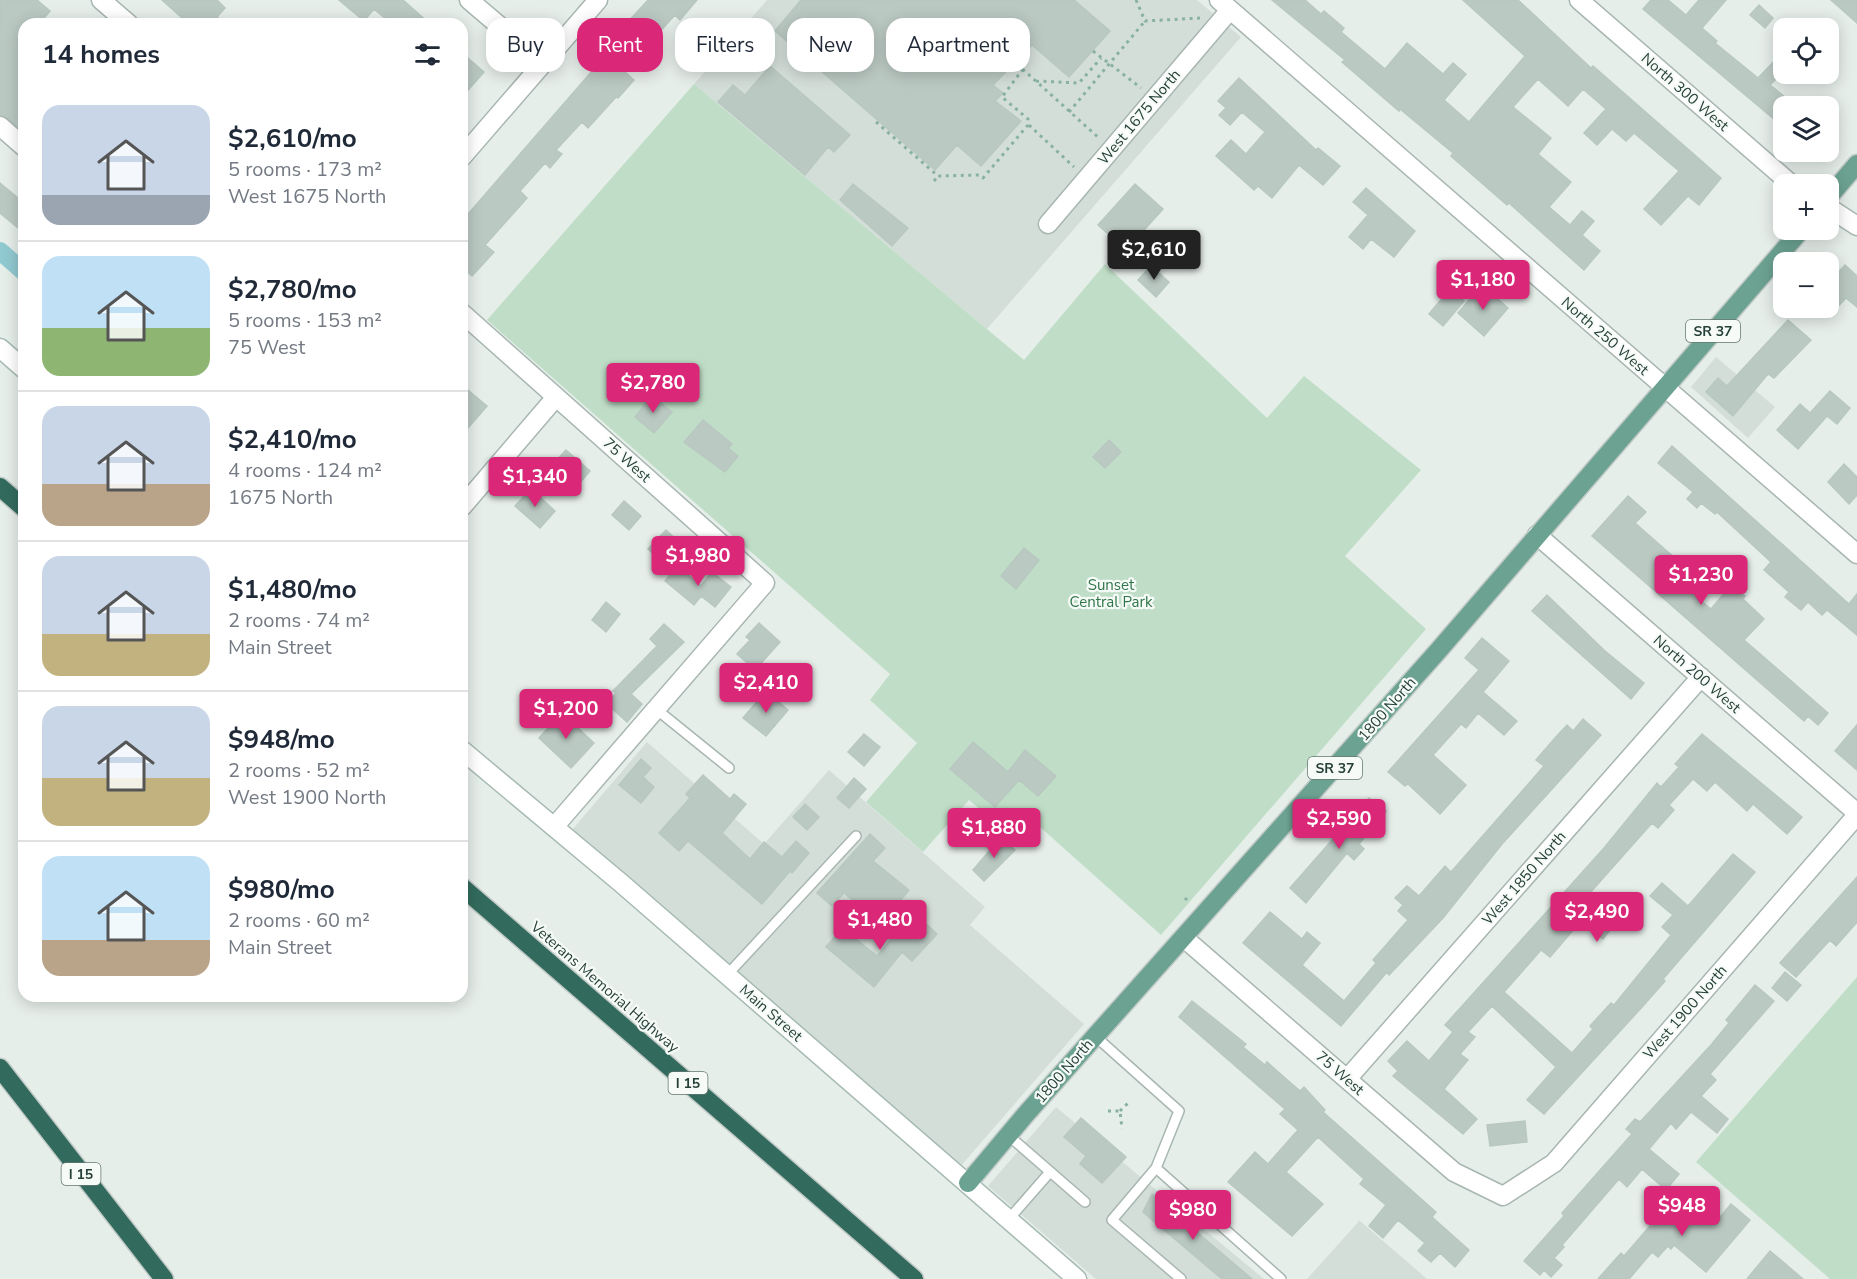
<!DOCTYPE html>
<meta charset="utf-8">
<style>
:root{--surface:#fff;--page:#f6f6f7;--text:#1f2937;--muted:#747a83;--line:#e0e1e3;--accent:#db2777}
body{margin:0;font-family:"Nunito Sans",sans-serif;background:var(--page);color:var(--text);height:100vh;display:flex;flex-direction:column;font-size:22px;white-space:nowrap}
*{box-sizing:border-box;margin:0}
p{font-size:20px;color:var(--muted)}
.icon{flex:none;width:33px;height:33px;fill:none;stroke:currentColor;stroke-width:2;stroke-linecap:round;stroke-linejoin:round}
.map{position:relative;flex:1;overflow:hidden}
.details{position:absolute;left:18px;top:18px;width:450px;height:984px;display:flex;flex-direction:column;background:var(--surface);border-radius:18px;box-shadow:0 3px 15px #0003}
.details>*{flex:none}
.top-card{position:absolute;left:486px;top:18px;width:570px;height:54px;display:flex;gap:12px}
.controls{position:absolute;left:1773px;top:18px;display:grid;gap:12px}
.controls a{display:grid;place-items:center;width:66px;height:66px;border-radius:12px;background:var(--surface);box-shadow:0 3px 15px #0003;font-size:30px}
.price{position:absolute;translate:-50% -51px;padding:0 14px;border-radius:6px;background:var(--accent);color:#fff;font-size:20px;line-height:39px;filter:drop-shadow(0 2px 3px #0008)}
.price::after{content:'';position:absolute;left:50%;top:36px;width:18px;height:14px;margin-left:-9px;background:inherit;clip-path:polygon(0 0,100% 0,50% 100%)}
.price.active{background:#222;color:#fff}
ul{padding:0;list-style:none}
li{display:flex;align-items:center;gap:18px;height:150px;padding:0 24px}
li+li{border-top:2px solid var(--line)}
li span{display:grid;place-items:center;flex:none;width:168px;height:120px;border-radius:18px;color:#555}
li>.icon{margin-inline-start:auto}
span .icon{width:72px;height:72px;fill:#fffc;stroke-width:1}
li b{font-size:26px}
h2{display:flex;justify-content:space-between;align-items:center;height:72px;padding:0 24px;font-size:26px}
.tag{padding:0 21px;border-radius:18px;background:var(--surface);box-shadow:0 3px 15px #0003;font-size:21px;line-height:54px}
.tag.active{background:var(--accent);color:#fff}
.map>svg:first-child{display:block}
.built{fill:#d4ded9}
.green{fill:#c0dec7}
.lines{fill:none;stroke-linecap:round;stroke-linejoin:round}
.canal{stroke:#91c9d0;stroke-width:18}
.building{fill:#bbc9c3;stroke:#b8c8c1;stroke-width:1.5}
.service-casing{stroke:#a8b6b1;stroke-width:12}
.minor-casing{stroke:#a8b6b1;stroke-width:21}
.secondary-casing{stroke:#a5bab2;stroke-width:21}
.primary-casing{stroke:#c2cac7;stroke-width:21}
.motorway-casing{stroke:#c2cac7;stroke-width:21}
.path{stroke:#88b1a2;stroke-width:3;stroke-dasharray:3 4.5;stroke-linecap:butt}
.service{stroke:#fff;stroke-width:9}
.minor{stroke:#fff;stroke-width:18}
.secondary{stroke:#fff;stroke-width:18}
.primary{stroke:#6ca292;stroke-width:18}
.motorway{stroke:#326b5d;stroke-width:18}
.labels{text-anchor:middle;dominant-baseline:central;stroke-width:4.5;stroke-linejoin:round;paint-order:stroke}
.shield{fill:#f7fbf8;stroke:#647872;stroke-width:1.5}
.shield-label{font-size:14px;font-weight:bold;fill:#254038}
.street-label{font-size:15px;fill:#254038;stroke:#f7fbf8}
.park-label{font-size:15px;fill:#307649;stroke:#f7fbf8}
</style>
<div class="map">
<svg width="1857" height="1279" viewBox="0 0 1857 1279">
<rect width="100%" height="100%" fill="#e6eeea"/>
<!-- built -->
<path class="built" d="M767,0H1197L1241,37L987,329L694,84Z
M1716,357L1775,407L1748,438L1691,387Z
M647,742L764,844L829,770L985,907L970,925L1084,1024L959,1168L572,830Z
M1056,1107L1264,1279H1096L988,1186Z
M1360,1220V1221L1427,1279H1307Z"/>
<!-- green -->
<path class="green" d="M694,84L1024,360L1105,264L1267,418L1304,376L1421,470L1345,556L1426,629L1161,935L1021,810L1002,828L969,800L923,852L866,802L917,743L870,700L890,674L487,320Z
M1857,977V1279H1830L1696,1162Z"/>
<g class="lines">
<!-- canal -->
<path class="canal" d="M0,251L24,272"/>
</g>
<!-- building -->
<path class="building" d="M0,0H37L50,11L39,24H24V132L7,118L0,115Z
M162,0H217L225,8L217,17L225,24H189Z
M339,0H403L430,24H392L374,9L364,21Z
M648,0H697L680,20L675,15L624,71L634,80L618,98L616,97L588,128L582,122L556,150L562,154L550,168L545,163L520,191L527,198L485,245L494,252L472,276L462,267V221L619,40L629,27L626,24Z
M801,0H1074L1110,31L1069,77L1032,45L993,85L1003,93L995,101L1021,121L981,166L957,145L935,170L775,31Z
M1272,0H1305L1321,14L1324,11L1344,28L1341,32L1385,69L1407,43L1443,74L1453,63L1466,74L1444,100L1469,122L1525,56L1463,0H1518L1591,68L1593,66L1721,178L1699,205L1688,196L1661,225L1644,209L1679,171L1634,133L1626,141L1612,129L1597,145L1584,133L1606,109L1583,89L1568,106L1538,79L1513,107L1551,138L1538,154L1571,182L1549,207L1570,225L1582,211L1594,221L1582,235L1600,251L1584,270L1509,203L1507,205L1451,156L1453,153L1400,109L1399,111L1342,62L1345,60Z
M1651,0H1668L1686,15L1699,0H1726L1702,28L1717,41L1715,43L1758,78L1784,51V71L1770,85L1790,101L1775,120L1643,9Z
M1831,0H1857V23Z
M1759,5L1773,18L1765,28L1750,15Z
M462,53L484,72L462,97Z
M770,66L850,135L834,152L828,147L805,175L718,102L733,85L745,95Z
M1239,78L1316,150L1318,148L1340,166L1323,185L1299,165L1272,198L1258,186L1254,190L1216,156L1231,140L1246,154L1265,132L1242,112L1230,125L1219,115L1226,108L1218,101Z
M0,183L24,203V233L0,213Z
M853,184L908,228L892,246L840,200Z
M1135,184L1163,209L1126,250L1098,225Z
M1366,188L1415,231L1394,257L1371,239L1363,249L1349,237L1368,215L1353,202Z
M1845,265L1857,276V307L1846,298L1828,317V283Z
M1151,266L1169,282L1156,297L1138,280Z
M1482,285L1508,308L1484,336L1458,313Z
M1450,289L1464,301L1443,326L1429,314Z
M1788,320L1811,340L1774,378L1768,374L1733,416L1706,392L1718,378L1727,386Z
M462,385L487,406L462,435Z
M1830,391L1850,408L1837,424L1827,416L1798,449L1777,430L1800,404L1810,413Z
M652,396L672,412L654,433L635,417Z
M703,420L732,444L728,448L738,456L725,472L684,442Z
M1109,440L1121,452L1105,468L1093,457Z
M1672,446L1849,604L1857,594V635L1827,610L1822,615L1808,602L1801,610L1785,597L1789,592L1764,570L1771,562L1717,512L1715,514L1701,503L1697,508L1687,499L1693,492L1658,463Z
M566,450L590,471L577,486L553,464Z
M1844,464L1857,477V495L1849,504L1828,482Z
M531,489L555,511L540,528L515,506Z
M1628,496L1646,512L1635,523L1676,559L1665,572L1711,609L1732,584L1745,596L1743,599L1764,619L1744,640L1828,713L1818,725L1808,716L1804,721L1592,536Z
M624,501L641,516L629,530L612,515Z
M666,530L682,545L664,564L648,549Z
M1024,548L1039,560L1016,589L1001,576Z
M677,566L701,586L712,572L731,587L715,607L701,596L694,605L665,581Z
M1547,595L1605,651L1644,683L1631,699L1532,611Z
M606,602L620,614L606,632L592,620Z
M759,623L780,642L755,670L737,654L750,640L746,637Z
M664,624L684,642L631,694L642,704L627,722L607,704L616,693L613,691L657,646L650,639Z
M1482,638L1509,661L1483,692L1517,721L1504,735L1478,713L1466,728L1461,724L1433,755L1466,785L1440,814L1408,784L1405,786L1388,772L1479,670L1465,658Z
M766,691L788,710L766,736L743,718Z
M562,713L594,743L571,768L539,738Z
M1583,719L1601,735L1502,844L1443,918L1389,975L1387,972L1341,1026L1243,943L1270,912L1302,939L1307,932L1320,943L1302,965L1344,1001L1376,963L1373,960L1408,920L1398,911L1403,905L1395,898L1407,886L1419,896L1445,866L1451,872L1544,766L1536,760L1555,738L1567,725L1573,731Z
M1857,725V770L1835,751Z
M864,734L880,747L864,766L848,752Z
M1702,734L1802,817L1787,834L1753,804L1747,811L1715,782L1707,791L1693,779L1669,805L1674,810L1658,828L1652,823L1581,903L1612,928L1603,939L1581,921L1550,957L1541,950L1504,992L1572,1053L1593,1029L1590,1026L1611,1003L1614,1005L1671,935L1662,927L1673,915L1650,896L1662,883L1688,906L1733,854L1755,872L1663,979L1665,981L1643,1006L1544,1114L1527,1100L1556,1067L1492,1006L1468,1032L1475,1037L1460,1054L1468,1060L1444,1089L1477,1119L1463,1134L1393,1076L1398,1071L1388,1061L1407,1041L1429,1061L1453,1032L1445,1025L1604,848L1657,783L1661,787L1679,767L1675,764Z
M973,742L1008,772L1025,750L1056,776L1038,796L1019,780L995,807L950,769Z
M641,759L651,768L643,777L654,787L641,803L619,785Z
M703,775L730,799L734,794L746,804L722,833L750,859L764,842L782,857L796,841L809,853L792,873L790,871L762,904L688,841L679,851L659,833L690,798L686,794Z
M854,778L866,789L849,808L837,798Z
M1369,798L1386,811L1359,844L1364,849L1354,860L1347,853L1306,903L1290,888Z
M805,804L819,817L807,830L793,817Z
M870,834L885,848L873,861L909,890L881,924L844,893L832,906L817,893Z
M1001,837L1015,850L984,881L973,870Z
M1857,877V922L1836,946L1830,940L1796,977L1780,963Z
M921,919L937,934L912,961L902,952L874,987L826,947L842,928L877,956L897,933L903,938Z
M1785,972L1801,985L1787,1001L1772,988Z
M1755,985L1774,1001L1710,1074L1716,1080L1701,1096L1728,1119L1717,1133L1691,1112L1676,1129L1671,1123L1649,1149L1679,1174L1666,1190L1642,1169L1627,1187L1619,1179L1562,1245L1564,1247L1554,1258L1562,1265L1551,1277L1544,1270L1540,1275L1524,1261L1564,1216L1562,1213L1632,1134L1626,1129L1635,1119L1640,1122L1711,1045L1729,1023L1726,1020Z
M1192,1001L1246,1044L1243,1047L1265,1065L1267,1062L1300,1091L1304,1087L1325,1110L1323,1112L1436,1212L1432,1217L1469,1250L1455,1267L1440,1253L1431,1262L1418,1251L1425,1243L1398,1220L1383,1238L1369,1226L1386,1205L1360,1184L1364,1179L1318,1137L1286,1172L1323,1204L1292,1236L1228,1182L1255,1152L1268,1164L1298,1130L1280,1114L1285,1109L1179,1017Z
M1081,1118L1126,1157L1102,1183L1080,1164L1086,1156L1064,1137Z
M1525,1121L1527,1142L1490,1146L1487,1125Z
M1681,1190L1716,1222L1731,1204L1750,1220L1706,1272L1674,1245L1671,1249L1668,1246L1658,1257L1652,1252L1629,1279H1598L1621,1253L1624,1256Z
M1152,1194L1252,1279H1222L1143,1212Z
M1770,1251L1803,1279H1747Z"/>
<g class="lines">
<defs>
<path id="service" d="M656,709L729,768
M727,975L856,836
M1095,1036L1179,1111L1156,1168L1112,1220L1181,1279
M1008,1135L1085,1202
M1156,1168L1281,1279
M1009,1219L1050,1172"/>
<path id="minor" d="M101,0L129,24
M469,0L543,63
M1219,0L1857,554
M1579,0L1791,184
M0,126L24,147
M462,157L598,0
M1828,207L1857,226
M1048,224L1230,10
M462,313L765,583L554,827
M462,507L556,397
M1537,535L1857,813
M1184,938L1454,1172L1503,1196L1554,1163L1857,815
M1347,1079L1701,677"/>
<path id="secondary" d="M0,348L24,369
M462,750L621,883L1077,1279"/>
<path id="primary" d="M1828,198L1857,164
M968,1183L1026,1114L1438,651L1801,230"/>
<path id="motorway" d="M0,487L24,508
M462,887L914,1279
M0,1068L164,1279"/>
</defs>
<!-- service casing -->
<use href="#service" class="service-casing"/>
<!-- minor casing -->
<use href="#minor" class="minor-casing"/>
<!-- secondary casing -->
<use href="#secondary" class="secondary-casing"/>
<!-- primary casing -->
<use href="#primary" class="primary-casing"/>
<!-- motorway casing -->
<use href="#motorway" class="motorway-casing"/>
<!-- path -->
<path class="path" d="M1136,0L1145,21L1200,18
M1093,51L1141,88
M1017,64L1099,138
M1036,81L1079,83L1101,58
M1069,112L1145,21
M876,122L938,176L979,175L983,178L1028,125V119L1002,97L1023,69
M1029,125L1074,167
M934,181L938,176
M1185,898L1187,900
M1108,1111H1120L1122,1129
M1120,1111L1129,1102"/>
<!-- service -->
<use href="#service" class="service"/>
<!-- minor -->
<use href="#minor" class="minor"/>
<!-- secondary -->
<use href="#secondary" class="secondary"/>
<!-- primary -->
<use href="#primary" class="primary"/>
<!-- motorway -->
<use href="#motorway" class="motorway"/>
</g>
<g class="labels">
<!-- shield labels -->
<g class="shield">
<rect x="1686" y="320" width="54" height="22" rx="4.5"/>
<rect x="1308" y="757" width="54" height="22" rx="4.5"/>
<rect x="668.5" y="1072" width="39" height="22" rx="4.5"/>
<rect x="61.5" y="1163" width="39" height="22" rx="4.5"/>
</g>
<g class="shield-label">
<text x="1713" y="331">SR 37</text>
<text x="1335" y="768">SR 37</text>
<text x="688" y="1083">I 15</text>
<text x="81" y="1174">I 15</text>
</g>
<!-- street labels -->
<g class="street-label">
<text transform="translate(1685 92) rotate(41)">North 300 West</text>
<text transform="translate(1139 117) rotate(-50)">West 1675 North</text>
<text transform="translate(1605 336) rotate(41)">North 250 West</text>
<text transform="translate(627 460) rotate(42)">75 West</text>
<text transform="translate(1697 674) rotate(41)">North 200 West</text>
<text transform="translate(1387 709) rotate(-49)">1800 North</text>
<text transform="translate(1524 878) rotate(-49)">West 1850 North</text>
<text transform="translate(605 987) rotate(41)">Veterans Memorial Highway</text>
<text transform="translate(1685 1012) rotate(-49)">West 1900 North</text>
<text transform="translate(771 1013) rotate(41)">Main Street</text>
<text transform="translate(1064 1071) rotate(-49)">1800 North</text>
<text transform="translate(1340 1073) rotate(41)">75 West</text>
</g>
<!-- park labels -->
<g class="park-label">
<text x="1111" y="585">Sunset<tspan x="1111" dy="17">Central Park</tspan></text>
</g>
</g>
</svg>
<div class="controls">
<a><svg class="icon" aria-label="locate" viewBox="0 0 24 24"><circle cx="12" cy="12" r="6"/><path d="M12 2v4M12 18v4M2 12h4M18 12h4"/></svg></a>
<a><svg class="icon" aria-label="layers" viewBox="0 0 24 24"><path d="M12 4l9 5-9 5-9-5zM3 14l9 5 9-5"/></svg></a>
<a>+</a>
<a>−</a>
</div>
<b class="price active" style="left:1154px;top:281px">$2,610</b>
<b class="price" style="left:1483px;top:311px">$1,180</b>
<b class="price" style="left:653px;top:414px">$2,780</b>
<b class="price" style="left:535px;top:508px">$1,340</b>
<b class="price" style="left:698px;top:587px">$1,980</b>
<b class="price" style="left:1701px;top:606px">$1,230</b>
<b class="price" style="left:766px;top:714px">$2,410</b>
<b class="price" style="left:566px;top:740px">$1,200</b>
<b class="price" style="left:1339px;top:850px">$2,590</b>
<b class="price" style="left:994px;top:859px">$1,880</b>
<b class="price" style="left:1597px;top:943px">$2,490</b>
<b class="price" style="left:880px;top:951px">$1,480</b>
<b class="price" style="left:1682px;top:1237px">$948</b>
<b class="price" style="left:1193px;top:1241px">$980</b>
<div class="top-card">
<a class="tag">Buy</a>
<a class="tag active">Rent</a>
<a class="tag">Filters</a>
<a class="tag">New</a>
<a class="tag">Apartment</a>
</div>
<section class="details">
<h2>14 homes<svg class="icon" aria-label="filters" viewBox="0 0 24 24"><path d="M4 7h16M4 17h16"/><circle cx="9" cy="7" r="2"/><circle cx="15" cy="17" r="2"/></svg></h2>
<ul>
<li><span style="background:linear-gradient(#c9d6e8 75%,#9aa5b1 0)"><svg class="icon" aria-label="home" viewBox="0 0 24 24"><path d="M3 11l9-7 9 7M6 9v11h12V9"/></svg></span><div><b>$2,610/mo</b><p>5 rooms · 173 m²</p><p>West 1675 North</p></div></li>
<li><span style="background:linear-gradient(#bfe0f5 60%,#8fb573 0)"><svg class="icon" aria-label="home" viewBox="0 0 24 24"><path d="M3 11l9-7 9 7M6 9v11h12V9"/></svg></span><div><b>$2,780/mo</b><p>5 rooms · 153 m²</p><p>75 West</p></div></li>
<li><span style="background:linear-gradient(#c9d6e8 65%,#b9a48a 0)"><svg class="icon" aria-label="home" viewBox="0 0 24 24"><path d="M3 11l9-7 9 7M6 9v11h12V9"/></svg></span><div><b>$2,410/mo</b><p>4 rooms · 124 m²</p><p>1675 North</p></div></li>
<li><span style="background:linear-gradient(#c9d6e8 65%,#c2b280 0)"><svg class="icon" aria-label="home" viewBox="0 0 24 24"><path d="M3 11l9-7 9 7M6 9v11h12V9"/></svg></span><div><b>$1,480/mo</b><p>2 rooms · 74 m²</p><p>Main Street</p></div></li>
<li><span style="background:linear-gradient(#c9d6e8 60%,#c2b280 0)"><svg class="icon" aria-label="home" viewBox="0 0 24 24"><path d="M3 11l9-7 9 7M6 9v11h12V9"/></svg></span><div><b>$948/mo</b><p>2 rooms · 52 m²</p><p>West 1900 North</p></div></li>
<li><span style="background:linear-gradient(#bfe0f5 70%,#b9a48a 0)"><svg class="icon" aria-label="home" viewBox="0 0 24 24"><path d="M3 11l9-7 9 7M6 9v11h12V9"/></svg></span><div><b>$980/mo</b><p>2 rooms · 60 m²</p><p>Main Street</p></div></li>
</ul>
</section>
</div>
